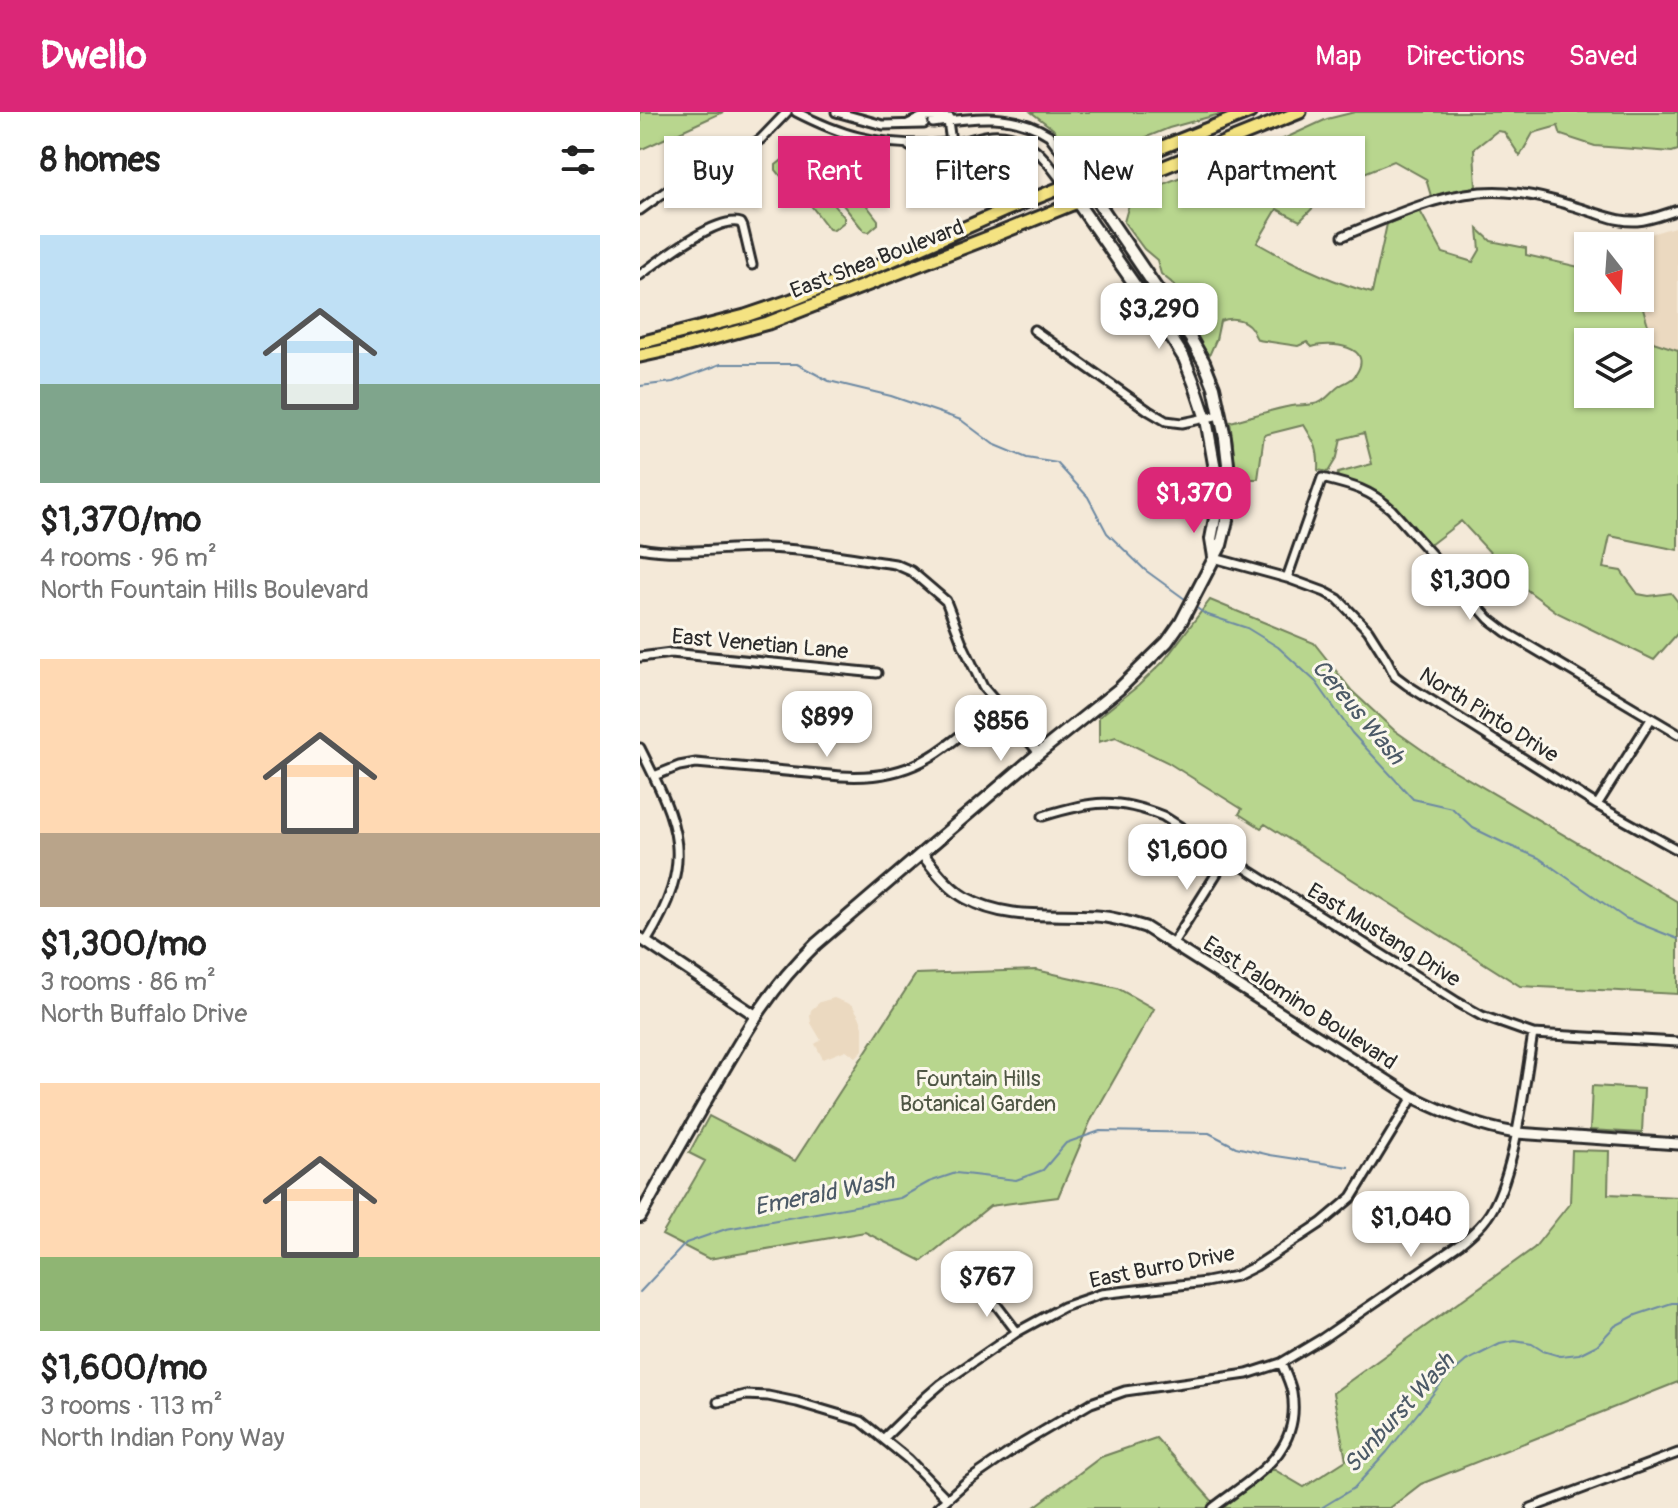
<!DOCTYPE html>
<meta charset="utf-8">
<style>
:root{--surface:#fff;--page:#f6f6f6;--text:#222;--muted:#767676;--accent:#db2777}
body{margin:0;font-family:Pangolin,sans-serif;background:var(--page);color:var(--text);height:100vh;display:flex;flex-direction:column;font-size:30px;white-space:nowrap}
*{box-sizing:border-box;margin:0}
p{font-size:26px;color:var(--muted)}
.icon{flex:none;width:44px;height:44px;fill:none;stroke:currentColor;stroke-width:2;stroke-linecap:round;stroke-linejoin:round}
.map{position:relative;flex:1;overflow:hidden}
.drawer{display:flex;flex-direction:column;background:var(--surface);width:640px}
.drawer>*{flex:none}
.banner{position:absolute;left:24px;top:24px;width:760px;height:72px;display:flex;gap:16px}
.needle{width:52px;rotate:163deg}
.tools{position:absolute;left:934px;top:120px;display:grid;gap:16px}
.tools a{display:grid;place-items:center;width:80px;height:80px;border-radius:0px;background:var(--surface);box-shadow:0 2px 6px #0004;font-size:40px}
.price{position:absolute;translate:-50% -68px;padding:0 18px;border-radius:16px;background:#fff;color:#222;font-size:26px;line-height:52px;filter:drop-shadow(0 2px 4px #0008)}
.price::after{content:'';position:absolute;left:50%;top:48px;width:24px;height:18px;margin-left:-12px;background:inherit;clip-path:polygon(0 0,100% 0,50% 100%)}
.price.active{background:var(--accent);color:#fff}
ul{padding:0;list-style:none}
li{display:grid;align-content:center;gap:16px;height:424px;padding:0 40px}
li span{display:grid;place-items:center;height:248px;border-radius:0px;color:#555}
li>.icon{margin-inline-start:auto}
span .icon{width:144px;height:144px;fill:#fffc;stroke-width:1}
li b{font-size:34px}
h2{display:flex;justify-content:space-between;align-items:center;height:96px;padding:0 40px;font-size:34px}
.pill{padding:0 28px;border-radius:0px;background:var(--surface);box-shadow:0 2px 6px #0004;font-size:28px;line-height:72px}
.pill.active{background:var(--accent);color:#fff}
header{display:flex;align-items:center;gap:48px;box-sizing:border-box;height:112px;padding:0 40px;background:var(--accent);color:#fff}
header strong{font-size:38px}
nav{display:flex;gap:44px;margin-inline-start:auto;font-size:28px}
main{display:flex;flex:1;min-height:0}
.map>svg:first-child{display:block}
.built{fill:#ebd9c0}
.green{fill:#b8d68e;stroke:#72805c;stroke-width:2;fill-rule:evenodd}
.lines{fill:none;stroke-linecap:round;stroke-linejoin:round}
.stream{stroke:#6c89a3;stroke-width:2}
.minor-casing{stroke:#2b2b2b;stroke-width:13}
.tertiary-casing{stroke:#2b2b2b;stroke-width:15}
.secondary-casing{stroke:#2b2b2b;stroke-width:16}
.primary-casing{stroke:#2b2b2b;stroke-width:17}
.minor{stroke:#fbf7ec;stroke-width:7}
.tertiary{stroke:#fbf7ec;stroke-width:9}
.secondary{stroke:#fbf7ec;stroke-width:10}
.primary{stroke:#f4e382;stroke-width:11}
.labels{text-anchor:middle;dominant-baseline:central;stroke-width:6;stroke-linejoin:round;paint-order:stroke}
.street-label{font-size:22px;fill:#2b2b2b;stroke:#fbf7ec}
.park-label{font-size:22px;fill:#4e5644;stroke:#fbf7ec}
.water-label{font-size:24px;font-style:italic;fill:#4c5a67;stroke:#fbf7ec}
</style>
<header>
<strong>Dwello</strong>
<nav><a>Map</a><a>Directions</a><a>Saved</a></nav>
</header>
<main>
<section class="drawer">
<h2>8 homes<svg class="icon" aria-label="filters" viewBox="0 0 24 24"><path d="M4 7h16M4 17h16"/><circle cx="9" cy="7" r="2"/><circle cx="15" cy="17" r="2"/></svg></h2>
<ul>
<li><span style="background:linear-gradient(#bfe0f5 60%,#7fa58c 0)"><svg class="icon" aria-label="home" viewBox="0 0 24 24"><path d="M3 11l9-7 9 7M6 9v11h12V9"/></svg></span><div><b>$1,370/mo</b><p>4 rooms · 96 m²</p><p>North Fountain Hills Boulevard</p></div></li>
<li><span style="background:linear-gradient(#ffd9b3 70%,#b9a48a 0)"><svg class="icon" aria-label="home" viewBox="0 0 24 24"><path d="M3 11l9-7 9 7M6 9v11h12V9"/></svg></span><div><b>$1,300/mo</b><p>3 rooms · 86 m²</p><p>North Buffalo Drive</p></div></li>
<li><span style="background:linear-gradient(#ffd9b3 70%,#8fb573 0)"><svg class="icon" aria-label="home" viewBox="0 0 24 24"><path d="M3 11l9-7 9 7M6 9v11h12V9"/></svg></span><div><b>$1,600/mo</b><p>3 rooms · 113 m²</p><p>North Indian Pony Way</p></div></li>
</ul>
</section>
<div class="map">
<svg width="1038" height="1396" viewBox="0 0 1038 1396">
<rect width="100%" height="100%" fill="#f4e9d8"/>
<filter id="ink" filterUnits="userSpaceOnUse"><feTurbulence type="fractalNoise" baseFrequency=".0125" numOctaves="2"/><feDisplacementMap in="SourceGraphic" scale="16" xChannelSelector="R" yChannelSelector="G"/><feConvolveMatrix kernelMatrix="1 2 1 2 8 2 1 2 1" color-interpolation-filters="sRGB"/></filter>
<g filter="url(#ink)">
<!-- built -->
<path class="built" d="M1038,114V238L1013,230L1000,186V134H984L986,129Z
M194,886L212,893L219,904L223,914V938L216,945L206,938L183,947L175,932L181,928L171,911L170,903L171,898L180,890Z"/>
<!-- green -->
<path class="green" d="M0,0H83L0,38Z
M391,0H587L529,16L445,50L434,46L413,17Z
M715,0H1038V38L1032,40L955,34L921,23L918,14L893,21L880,44L864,20L857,19L834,37L836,75L791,84L786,67L754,49L696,72L660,109L637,97L617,131C654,152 691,170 732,181L747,112L780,99L803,141L833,150L840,138L838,117L851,129L886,136V143L948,157V186H1000L1013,230L1038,238V438L970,424L963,456L981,459L998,482L1009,484L1031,481L1038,490V518L1037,522L1014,548L918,501L879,472L821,409L790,433C761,400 742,375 697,366L698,361L732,352L724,321L701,327L697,345L688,360L678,358C679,337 675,331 664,313L624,323L618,367H595L593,332L590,310C610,305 630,298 651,294C661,292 673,295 682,289C689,285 694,277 701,273C707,269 712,269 716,262C735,234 690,229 672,235L667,230L658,234L618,228C615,225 614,220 611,216C604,206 590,205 580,209L576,228L568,246L538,200L547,191L531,170L521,162L517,148L504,137L484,110L491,85L588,46L626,35L687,7ZM948,230H1000V282H948Z
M181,40L186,41L207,66V71L198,79H195L172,53V49Z
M146,45L151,46L171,71V76L162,84H157L136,58V53Z
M179,79L184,80L204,105V110L194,118L189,117L169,91V87Z
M213,81H217L238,108V112L229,120L224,119L203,93L204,88Z
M570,488L674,531L712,579L754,618L798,649L1038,790V882L880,874L625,712L621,716L599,702L602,697L527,650L476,625L459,630V605L498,574L523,550Z
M396,858L477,876L514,897L450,1010L418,1085L350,1094L282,1149L225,1120L69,1147L22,1123L65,1049L49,1041L69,1004L155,1049L276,862Z
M952,974L1004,977L1002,1021L950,1018Z
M932,1038L969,1039L968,1082L1038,1085V1270L781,1372L750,1396H583L633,1357L664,1375L706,1348L693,1281L894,1136L930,1091Z
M516,1326L574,1391L568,1396H393L461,1345Z"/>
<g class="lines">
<!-- stream -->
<path class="stream" d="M0,274L33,270L81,252H157L189,269L251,284L321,308L353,332L387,346L417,351L448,385L467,421L505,458L549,490
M554,494L565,502L607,516L638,535L676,570L712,621L773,687L812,696L833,716L868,733L899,746L985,806L1038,827
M0,1180L46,1131L86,1117L260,1086L289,1070L316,1061L376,1068L403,1058L426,1031L460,1019L569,1021L596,1035L630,1043L709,1055
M681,1396L714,1376L747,1340L804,1268L826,1249L860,1232L875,1229L892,1232L903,1239L920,1244L939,1242L957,1233L975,1214L996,1203L1032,1191H1038"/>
<defs>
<path id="minor" d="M156,0C203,24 233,32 286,32
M196,0L243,13L284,12
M308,9L311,30
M293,11C335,5 373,0 409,23L453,83
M268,12L283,5L310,6
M295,32C303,31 312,31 320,30C331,28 341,24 352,23C395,20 414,60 437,90
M269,34C283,41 296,39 311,33
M0,98L29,77L105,37L121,27L147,0
M703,124C755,103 809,76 866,80C896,82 927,92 955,101C969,105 982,110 997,109C1011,108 1025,102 1038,98
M0,163C19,149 78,102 101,111L103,115L112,153
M394,218L509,299L526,309L542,311L580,303
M0,436C42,444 83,435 125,436C169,437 212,446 255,452L271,459L306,489L323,533L343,575L399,641
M574,446L647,466L685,480L698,487L728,518L747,548L755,564L767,573L957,693L1038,738
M647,466L682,366C710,373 729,377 751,397L849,507L866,520L1038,622
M0,545L31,541L237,561
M0,636C40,716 56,748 6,830
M14,664L39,654L56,651L201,664C275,669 305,637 357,591
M957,693L1011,607
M403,704C451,689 475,685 523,704L817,890L842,904L893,922L1038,930
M533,831L587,745
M342,1174L377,1220
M78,1290L105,1283L128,1284L157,1290L221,1309L268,1347L307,1387
M244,1326L286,1285L301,1272L377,1220L423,1195L461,1182L566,1170L596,1164L616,1154L681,1111L712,1085L773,985
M297,1396L325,1371L383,1331L451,1291L485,1279L607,1262L641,1251L683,1226L820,1132C833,1121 845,1111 853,1096C877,1051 884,973 893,922
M573,1396C614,1364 662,1341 652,1280C650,1270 645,1260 641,1251
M891,1396L1038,1341"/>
<path id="tertiary" d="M282,742C295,758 308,776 326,786C368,809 411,801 456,804C473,805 489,810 505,815L773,985C806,1001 839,1015 876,1021L1038,1032
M0,826L115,903"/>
<path id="secondary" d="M437,90L529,222L544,246L554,271L566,307L576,363V401L571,427L574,445
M0,1105C25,1060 50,1015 76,971C107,917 131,875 176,832L399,641L479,577L527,530L541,510L581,433L588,404V352L585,326L574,275L564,250L551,227L453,83"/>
<path id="primary" d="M0,231L105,204L152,188L252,148L363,99L610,0
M0,244L41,235L128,211L358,122L660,0"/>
</defs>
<!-- minor casing -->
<use href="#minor" class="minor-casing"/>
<!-- tertiary casing -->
<use href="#tertiary" class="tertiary-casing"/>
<!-- secondary casing -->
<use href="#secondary" class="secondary-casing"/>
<!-- primary casing -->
<use href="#primary" class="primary-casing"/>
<!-- minor -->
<use href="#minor" class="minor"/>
<!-- tertiary -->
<use href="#tertiary" class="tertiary"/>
<!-- secondary -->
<use href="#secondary" class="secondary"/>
<!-- primary -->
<use href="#primary" class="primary"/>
</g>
</g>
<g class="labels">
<!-- street labels -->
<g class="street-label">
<text transform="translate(237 147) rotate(-21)">East Shea Boulevard</text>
<text transform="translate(120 532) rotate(5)">East Venetian Lane</text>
<text transform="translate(849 603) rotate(32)">North Pinto Drive</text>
<text transform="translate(744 823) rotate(32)">East Mustang Drive</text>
<text transform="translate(660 891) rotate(33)">East Palomino Boulevard</text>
<text transform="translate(522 1155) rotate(-11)">East Burro Drive</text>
</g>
<!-- park labels -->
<g class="park-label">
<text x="338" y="967">Fountain Hills<tspan x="338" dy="25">Botanical Garden</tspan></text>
</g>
<!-- water labels -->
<g class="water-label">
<text transform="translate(718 600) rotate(50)">Cereus Wash</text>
<text transform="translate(184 1082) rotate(-11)">Emerald Wash</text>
<text transform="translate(759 1301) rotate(-48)">Sunburst Wash</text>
</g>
</g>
</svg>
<div class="tools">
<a><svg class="needle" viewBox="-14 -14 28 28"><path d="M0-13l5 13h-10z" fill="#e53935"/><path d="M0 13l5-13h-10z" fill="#767676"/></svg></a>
<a><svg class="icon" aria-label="layers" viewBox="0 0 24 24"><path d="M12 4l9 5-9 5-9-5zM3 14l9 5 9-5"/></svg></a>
</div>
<b class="price" style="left:519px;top:239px">$3,290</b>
<b class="price active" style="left:554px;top:423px">$1,370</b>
<b class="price" style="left:830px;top:510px">$1,300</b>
<b class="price" style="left:187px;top:647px">$899</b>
<b class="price" style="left:361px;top:651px">$856</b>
<b class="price" style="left:547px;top:780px">$1,600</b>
<b class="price" style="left:771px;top:1147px">$1,040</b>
<b class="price" style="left:347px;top:1207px">$767</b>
<div class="banner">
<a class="pill">Buy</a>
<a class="pill active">Rent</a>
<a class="pill">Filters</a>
<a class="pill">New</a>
<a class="pill">Apartment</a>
</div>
</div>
</main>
